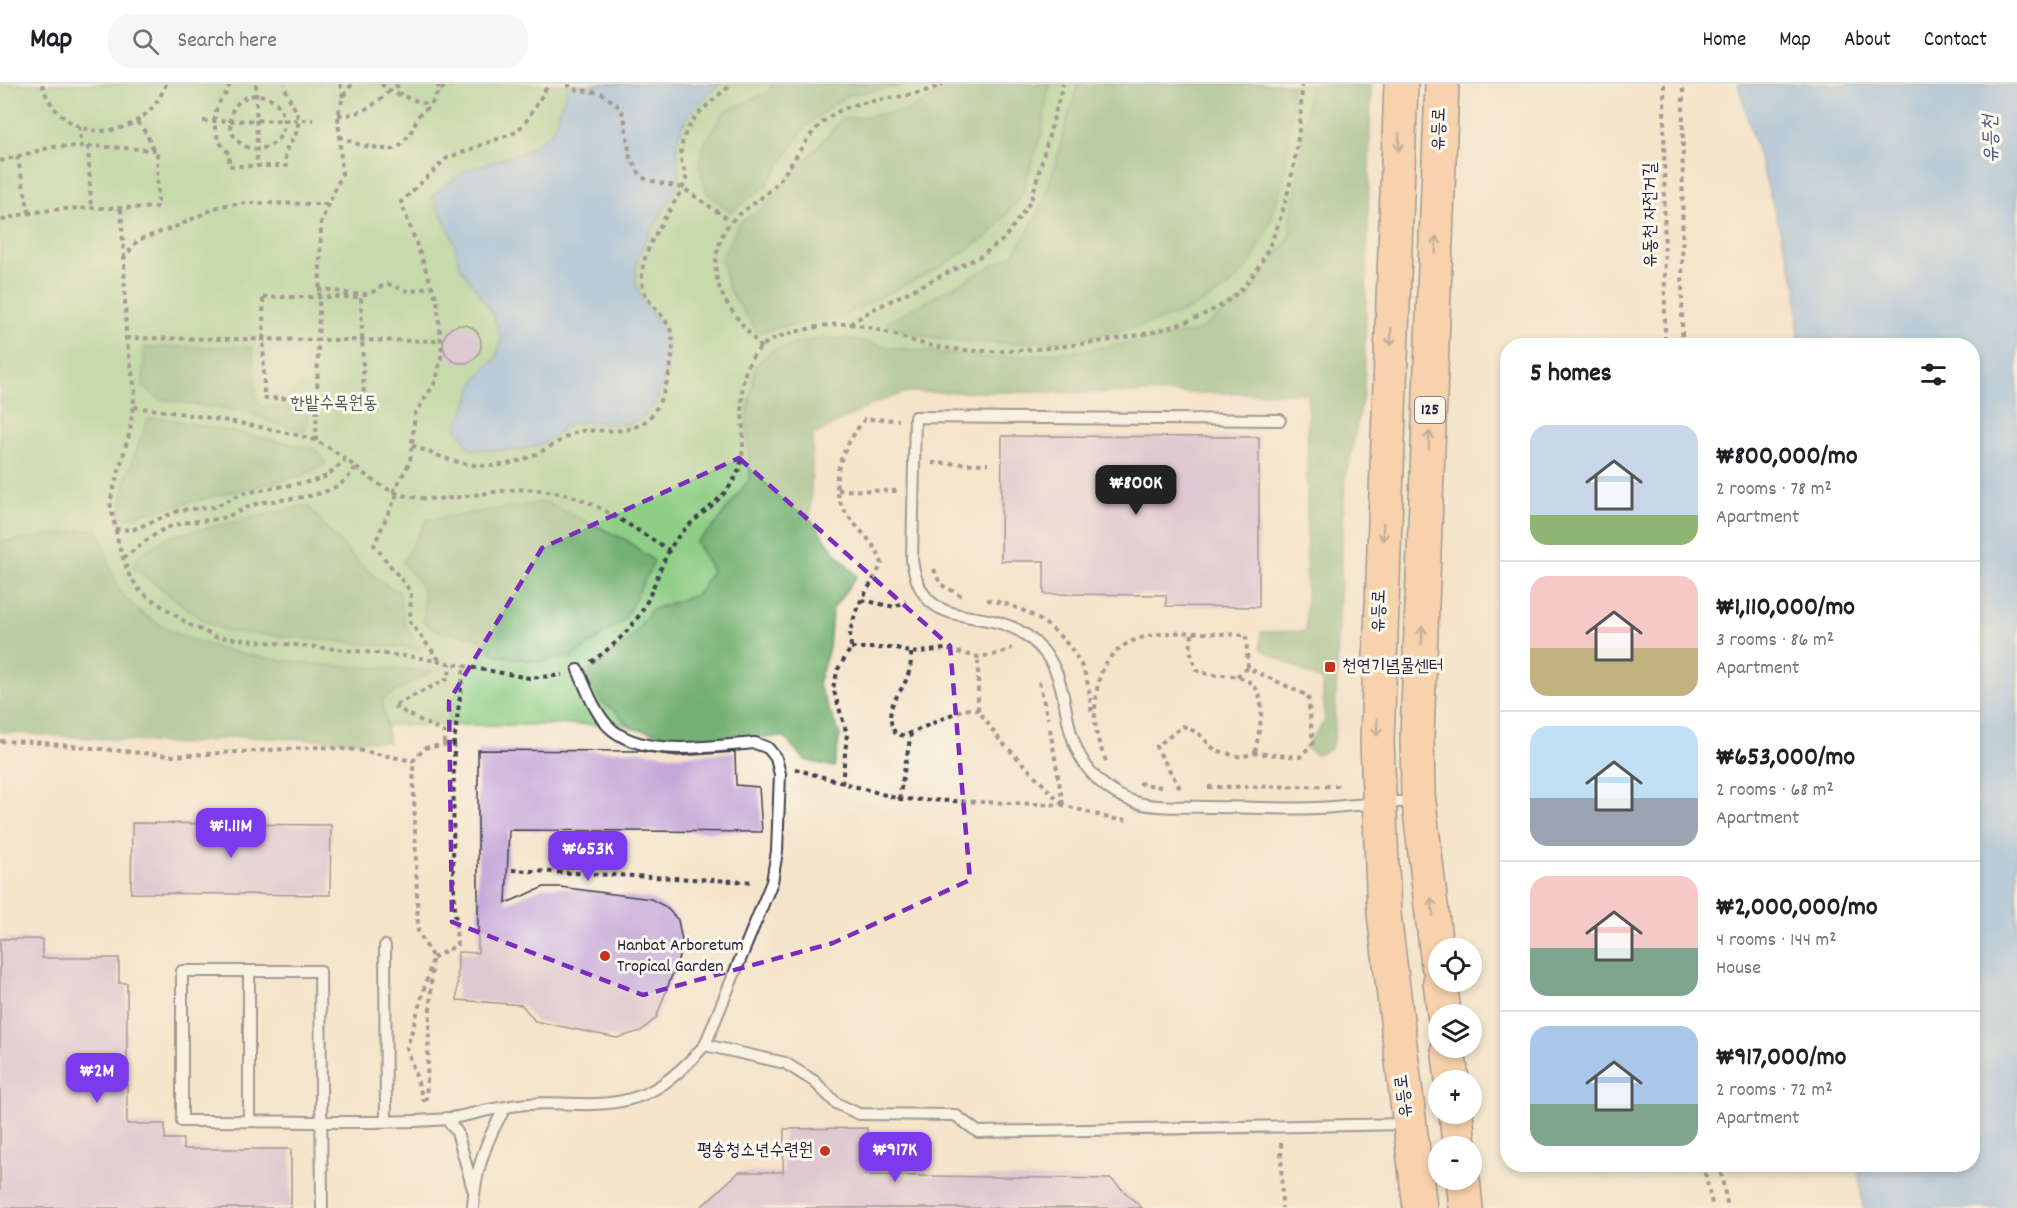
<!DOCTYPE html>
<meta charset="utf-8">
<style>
:root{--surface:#fff;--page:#f6f6f6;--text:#202124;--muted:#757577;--line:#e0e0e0;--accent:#7c3aed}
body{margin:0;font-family:Dekko,"Poor Story",sans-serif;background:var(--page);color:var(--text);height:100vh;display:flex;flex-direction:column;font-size:22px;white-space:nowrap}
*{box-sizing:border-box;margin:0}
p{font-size:20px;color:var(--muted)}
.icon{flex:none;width:33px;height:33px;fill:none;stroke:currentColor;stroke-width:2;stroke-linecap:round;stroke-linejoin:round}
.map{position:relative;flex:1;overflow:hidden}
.panel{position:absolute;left:1500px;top:254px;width:480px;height:834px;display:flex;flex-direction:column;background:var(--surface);border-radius:24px;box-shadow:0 3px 9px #0003}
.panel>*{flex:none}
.buttons{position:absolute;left:1428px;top:854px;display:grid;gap:12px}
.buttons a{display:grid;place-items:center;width:54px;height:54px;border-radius:50%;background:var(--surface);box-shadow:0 3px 9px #0003;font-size:30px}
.price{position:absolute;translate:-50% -51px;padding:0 14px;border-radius:12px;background:var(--accent);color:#fff;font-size:20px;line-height:39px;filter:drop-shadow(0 2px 3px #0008)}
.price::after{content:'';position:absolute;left:50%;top:36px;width:18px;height:14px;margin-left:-9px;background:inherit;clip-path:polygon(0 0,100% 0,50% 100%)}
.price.current{background:#222;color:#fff}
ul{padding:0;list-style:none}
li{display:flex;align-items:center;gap:18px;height:150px;padding:0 30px}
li+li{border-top:2px solid var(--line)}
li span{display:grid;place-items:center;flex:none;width:168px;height:120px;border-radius:18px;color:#555}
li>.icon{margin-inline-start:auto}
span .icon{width:72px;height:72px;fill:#fffc;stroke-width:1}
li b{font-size:26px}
h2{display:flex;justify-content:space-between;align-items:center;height:72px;padding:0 30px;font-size:26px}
header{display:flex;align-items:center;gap:36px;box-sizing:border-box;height:84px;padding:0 30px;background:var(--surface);border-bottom:2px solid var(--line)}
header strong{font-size:28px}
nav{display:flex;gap:33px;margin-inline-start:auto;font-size:21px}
.search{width:420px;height:54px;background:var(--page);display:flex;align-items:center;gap:15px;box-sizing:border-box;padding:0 21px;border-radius:24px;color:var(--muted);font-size:22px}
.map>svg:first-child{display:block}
.green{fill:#8fce85;stroke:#587860;stroke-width:1.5}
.forest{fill:#73b172;stroke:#4a6a56;stroke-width:1.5}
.water{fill:#76aee6;stroke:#4c6890;stroke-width:1.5}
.building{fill:#c5a7d9}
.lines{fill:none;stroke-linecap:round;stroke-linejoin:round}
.lane-casing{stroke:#423f50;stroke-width:14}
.primary-casing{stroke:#423f50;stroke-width:36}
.path{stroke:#423f50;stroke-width:4;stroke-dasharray:4.5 4.5;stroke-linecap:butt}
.lane{stroke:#fff;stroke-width:10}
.primary{stroke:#fabc8b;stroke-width:33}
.oneway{stroke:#8e6f63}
.marked{fill:none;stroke:#7b2cbf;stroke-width:4.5;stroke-dasharray:12 8;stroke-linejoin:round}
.poi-dot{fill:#c8321e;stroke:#fbf7ec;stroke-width:2}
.labels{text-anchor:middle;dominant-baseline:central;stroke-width:6;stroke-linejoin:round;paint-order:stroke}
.shield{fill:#fbf7ec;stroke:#636270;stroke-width:1.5}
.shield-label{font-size:16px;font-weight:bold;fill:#22223b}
.street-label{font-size:18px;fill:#22223b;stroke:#fbf7ec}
.park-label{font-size:18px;fill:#485e55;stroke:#fbf7ec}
.poi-label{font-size:18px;fill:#22223b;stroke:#fbf7ec;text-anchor:start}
.water-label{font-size:20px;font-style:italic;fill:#445a7f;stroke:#fbf7ec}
</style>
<header>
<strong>Map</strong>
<div class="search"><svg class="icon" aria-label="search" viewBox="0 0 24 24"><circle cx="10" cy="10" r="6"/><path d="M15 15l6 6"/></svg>Search here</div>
<nav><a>Home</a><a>Map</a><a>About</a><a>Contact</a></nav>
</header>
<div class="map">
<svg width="2017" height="1124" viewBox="0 0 2017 1124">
<rect width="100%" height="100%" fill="#fbf7ec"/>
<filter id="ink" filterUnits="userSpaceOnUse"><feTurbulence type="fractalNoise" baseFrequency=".0167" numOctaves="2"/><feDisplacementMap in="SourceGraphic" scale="12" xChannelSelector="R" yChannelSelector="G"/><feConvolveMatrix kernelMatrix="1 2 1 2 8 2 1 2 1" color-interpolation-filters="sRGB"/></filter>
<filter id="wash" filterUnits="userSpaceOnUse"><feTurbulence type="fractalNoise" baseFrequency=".008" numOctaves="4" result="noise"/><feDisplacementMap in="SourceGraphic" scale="24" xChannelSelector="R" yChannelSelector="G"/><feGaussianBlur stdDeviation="1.35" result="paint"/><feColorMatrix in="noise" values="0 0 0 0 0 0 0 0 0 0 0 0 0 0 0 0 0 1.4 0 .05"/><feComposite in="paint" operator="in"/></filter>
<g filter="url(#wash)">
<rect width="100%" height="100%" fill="#f4e4ca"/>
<!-- green -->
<path class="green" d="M0,0H1360L1353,302L771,303L767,640L0,642Z"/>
<!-- forest -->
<path class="forest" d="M772,0H909L845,12L805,43L766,102L731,128L707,109L699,80L703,62L724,28L769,8Z
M955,0H1049L1042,48L1020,115L988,152L939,184L842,232L757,248L729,206L721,175L739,139L765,122L842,35L907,27Z
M1078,0H1292C1291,60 1283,128 1250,179C1198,259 966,279 886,239L1014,170L1043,121Z
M1310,0H1371L1364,308L1345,396L1334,656L1330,666L1316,671L1305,663L1325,637L1322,597L1261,565V548L1306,547L1308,309L907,308L877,318L813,351L810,433L833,466L857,492L832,526L829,564L818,600L840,651L834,683L805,676L784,653H675L631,644L613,625L602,619L586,590L629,557L651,526L698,510L712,487L696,458L716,440L750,394L747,332L756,281L772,266L812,256L847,254L893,264L994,274L1088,266L1198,247L1250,210L1289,154Z
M144,263H252L256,313L260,322L308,324L306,347L277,340L246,328L159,315L143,302Z
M164,334L316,365L326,380L303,391L120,435L125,397L148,335Z
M545,418L626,456L654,477L625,535L572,573L539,578L496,571L476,553L440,548L423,538C427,509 423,498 402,479L427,436Z
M307,421C327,443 371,499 399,507L404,538L420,565L225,547L200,534L133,483L139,472L167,453Z
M98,445C103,460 115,504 124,513C192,585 341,581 433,587L382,615L389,658L235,653L182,660L0,648V458Z"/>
<!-- water -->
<path class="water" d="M569,0H720C704,13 688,28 680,48C672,67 683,86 677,101C665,132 633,160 636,195C638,225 669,237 668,267C668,291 657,333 630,339C610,343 589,333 568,341C560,345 554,353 546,358C523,370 495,366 470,365L456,342C474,315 466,297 496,275L501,254L492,228L460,182L452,152L432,112L465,87L526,67L552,48Z
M1738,0H2017V1124H1863L1858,1080H1972V261H1798L1797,204Z"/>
<g id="blocks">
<!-- building -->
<path class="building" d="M443 260a19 19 0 1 1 38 0a19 19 0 1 1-38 0Z
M1002,352L1259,353V523L1166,522V511L1044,510V477H1001Z
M478,666L640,667L678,672L735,668L736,701L759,703L762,748L509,746L506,819L544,803H560L651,815L666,823L678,836L683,862L656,934L641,947L617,954L535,937L522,921L457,916L458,868L478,869Z
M132,739L331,741L330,811L131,809Z
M0,855H42V874H119V899H127V1040H165V1055H183V1065H291V1124H0Z
M867,1044L865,1091L1111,1095L1142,1124H700L739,1088H783L784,1045Z"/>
</g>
</g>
<g filter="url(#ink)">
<use href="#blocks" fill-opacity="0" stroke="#423f50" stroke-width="1.5"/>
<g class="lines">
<defs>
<path id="lane" d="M1280,336L915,333L912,476C923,552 980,519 1026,551C1074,586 1057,628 1080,672C1091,693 1112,711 1135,718C1158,725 1187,722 1212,723C1255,723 1301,727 1344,722C1368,720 1391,718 1416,717
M385,862L386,1036
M249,887V1036
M705,961L785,979L814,997L836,1019L859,1030L955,1031L978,1048L1406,1040
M446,1034L457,1048L473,1105
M322,1124L320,887H182V1037C266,1036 351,1041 434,1036C458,1035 482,1026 506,1023
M473,1124C474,1090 487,1052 506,1023C531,1018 555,1019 580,1020C640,1022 666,1004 705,961L772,798L777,767L780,690L776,674L768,664L755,659C712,662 641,675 608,642C594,627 586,604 578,586"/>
<path id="primary" d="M1401,0L1377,658L1384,830L1420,1124
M1438,881L1418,710L1417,651L1442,0
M1440,897L1444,930
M1448,963L1452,996
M1456,1029L1459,1062
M1463,1095L1466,1124"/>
</defs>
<!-- lane casing -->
<use href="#lane" class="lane-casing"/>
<!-- primary casing -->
<use href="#primary" class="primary-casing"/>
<!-- path -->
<path class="path" d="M42,0C62,64 143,61 166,0
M229,0C229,9 222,12 218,21C211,38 215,57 229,69V82H286C286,78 284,71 286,67C290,55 299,53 298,36C297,22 285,13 285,0
M256,0L257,82
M340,0L343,13
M381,0L396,10L430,21
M396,0L401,11
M438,0L439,6
M567,0L573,5L601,9L616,20L624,31L630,73L641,92L647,96L683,104L731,137
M1664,0L1665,261
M230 38a27 27 0 1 1 54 0a27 27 0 1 1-54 0Z
M338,31C360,32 376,21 390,6
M203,37L313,36
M137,38L147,50L153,66
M79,42L82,62
M339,52L360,61L391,66L399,63L410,50L419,31L431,21L439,6L452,0
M88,62L91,123
M17,72L29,128
M0,77L52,63L88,62L157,66L158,123C104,126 51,119 0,137
M327,120L246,119L220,122L175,143L138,156L124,174L126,254L135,306L130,347L110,418L119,462L129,491L141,508L190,541L216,553L415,573L529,594L562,591
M121,125L124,173
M318,205C335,205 350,212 366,210C375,209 380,201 388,200L410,208L431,202
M263,213H361L364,316L264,314Z
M850,240L872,226L981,172L1004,155L1031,117L1063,0
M126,254L441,257
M1682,261L1683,0
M761,264C737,232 707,207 718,164C721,153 725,143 733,136C749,121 768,112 781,94C800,70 811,40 841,26C873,12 911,16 943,0
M134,323C181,329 227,336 274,346C289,350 308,352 322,360C352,375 373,405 407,412C440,419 469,411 502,407C575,398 610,430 669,466
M316,357L321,138L342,90L338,31L343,13L352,0
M412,361C477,390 508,391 569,351C588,339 623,357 648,335C664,321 679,265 670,245C662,225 640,219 642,190C645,155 673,127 686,96C686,87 681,81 681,72C680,39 709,20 732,0
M932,379L988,380
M838,406L897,407
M393,408L410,378L415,330L436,297L442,269L437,216L401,118L447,74L516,48L525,39L549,0
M397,410L374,461L411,508L410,538L440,577
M115,445L132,446L180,426L214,423L243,409L313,397L327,392L345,376
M123,474C140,463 152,449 172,442C189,436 205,438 222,434C235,431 246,422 260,419C291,413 337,416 355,384
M934,485L940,500L962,512
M862,516L895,523L906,517
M987,516C1029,521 1076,554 1087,597C1090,607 1090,619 1092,630
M1192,550L1190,566L1196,586C1215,594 1221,589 1237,593C1274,601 1259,642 1255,669
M851,564H897L911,569L945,565L978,573L998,570L1012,564
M911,569C911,575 911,582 909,588C902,613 881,620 895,649L904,652L964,625L978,626L999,655L1062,720
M591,578C615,561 637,541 649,513C658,493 664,472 677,454C696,430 728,416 739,385C752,347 727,296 760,264C770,255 783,251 795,248C811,244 832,239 849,240C878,242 910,259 939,263C988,271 1033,266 1081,260C1129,254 1181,246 1223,220C1283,183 1301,64 1302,0
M1237,592L1248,584
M1039,598L1048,635
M978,626V573
M1050,645L1063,721
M0,657L32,658L172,672L320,663L358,666L413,677
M444,659L445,649L393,622L449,594L450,579
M1106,677C1094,650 1093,635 1097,606C1107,533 1192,550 1246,551L1248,584L1308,612L1313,659L1300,673L1255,669L1241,673L1215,666L1198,649L1183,642L1156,663L1180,704
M795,685L899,715L1063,721L1112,735L1129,736
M1139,699L1161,703
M842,700L847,650L833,604L838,585L851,564L850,547L858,522L882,480C875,455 853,444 842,422C827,392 847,357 865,335L899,336
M1208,703L1342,702
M899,715L911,650
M512,786L754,798
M433,874L457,861L453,787L454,659
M426,1017L423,1015L407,964L433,874L418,847L413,677L425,664L454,659L464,581
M426,1017L432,882
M1281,1059L1282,1124
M1703,1080L1713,1124
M1719,1080L1728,1124"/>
<!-- lane -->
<use href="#lane" class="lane"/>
<!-- primary -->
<use href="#primary" class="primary"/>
</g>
<!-- one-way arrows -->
<defs><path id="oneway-shaft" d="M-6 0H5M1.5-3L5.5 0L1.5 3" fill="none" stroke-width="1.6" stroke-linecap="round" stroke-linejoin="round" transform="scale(1.5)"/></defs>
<g class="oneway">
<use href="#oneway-shaft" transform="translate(1399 58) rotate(92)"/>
<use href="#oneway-shaft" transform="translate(1436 161) rotate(-88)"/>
<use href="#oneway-shaft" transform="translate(1391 253) rotate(92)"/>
<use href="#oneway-shaft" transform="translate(1429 356) rotate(-88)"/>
<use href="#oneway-shaft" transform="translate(1383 448) rotate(92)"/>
<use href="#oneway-shaft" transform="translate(1422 551) rotate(-88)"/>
<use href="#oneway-shaft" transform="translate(1377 643) rotate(90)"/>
<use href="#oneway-shaft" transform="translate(1432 823) rotate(-97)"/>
</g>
</g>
<!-- marked area -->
<path d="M0 0H2017V1124H0ZM739,374L950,562L970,796L833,859L643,911L452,838L449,617L542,464Z" fill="#f4e4ca" fill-opacity=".55" fill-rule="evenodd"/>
<path class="marked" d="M739,374L950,562L970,796L833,859L643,911L452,838L449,617L542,464Z"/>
<!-- markers -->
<g class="poi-dot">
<rect x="1324" y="577" width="12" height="12" rx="3"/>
<circle cx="605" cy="872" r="6"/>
<circle cx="825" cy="1067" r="6"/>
</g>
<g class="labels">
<!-- shield labels -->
<rect class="shield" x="1415" y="313" width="30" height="26" rx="4.5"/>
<g class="shield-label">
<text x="1430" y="326">125</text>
</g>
<!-- street labels -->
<g class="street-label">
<text transform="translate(1440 45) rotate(-88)">유등로</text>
<text transform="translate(1651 131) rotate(-90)">유동천 자전거길</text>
<text transform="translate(1380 527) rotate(-88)">유등로</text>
<text transform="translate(1405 1012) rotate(-97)">유등로</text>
</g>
<!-- park labels -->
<g class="park-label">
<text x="334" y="320">한밭수목원동</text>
</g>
<!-- poi labels -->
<g class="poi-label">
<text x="1342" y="583">천연기념물센터</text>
<text x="617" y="862">Hanbat Arboretum<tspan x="617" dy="21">Tropical Garden</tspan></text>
<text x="813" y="1067" text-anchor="end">평송청소년수련원</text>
</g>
<!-- water labels -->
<g class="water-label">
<text transform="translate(1992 55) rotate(-91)">유등천</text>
</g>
</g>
</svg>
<div class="buttons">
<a><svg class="icon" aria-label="locate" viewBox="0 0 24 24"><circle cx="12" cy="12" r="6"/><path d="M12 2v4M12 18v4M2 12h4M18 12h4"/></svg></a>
<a><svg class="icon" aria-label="layers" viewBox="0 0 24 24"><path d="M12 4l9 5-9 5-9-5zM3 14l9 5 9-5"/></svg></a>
<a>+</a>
<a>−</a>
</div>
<b class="price current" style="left:1136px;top:432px">₩800K</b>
<b class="price" style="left:231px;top:775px">₩1.11M</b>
<b class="price" style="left:588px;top:798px">₩653K</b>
<b class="price" style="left:97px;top:1020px">₩2M</b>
<b class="price" style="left:895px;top:1099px">₩917K</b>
<section class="panel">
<h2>5 homes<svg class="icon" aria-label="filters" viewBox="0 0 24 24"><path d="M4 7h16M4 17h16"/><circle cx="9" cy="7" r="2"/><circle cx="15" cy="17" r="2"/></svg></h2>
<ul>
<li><span style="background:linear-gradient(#c9d6e8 75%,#8fb573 0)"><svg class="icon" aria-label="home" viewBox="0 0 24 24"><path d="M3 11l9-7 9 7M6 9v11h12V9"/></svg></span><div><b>₩800,000/mo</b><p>2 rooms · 78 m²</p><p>Apartment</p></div></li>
<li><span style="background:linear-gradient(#f6c9c9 60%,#c2b280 0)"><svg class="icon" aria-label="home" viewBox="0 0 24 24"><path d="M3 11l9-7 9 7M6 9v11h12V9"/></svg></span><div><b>₩1,110,000/mo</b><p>3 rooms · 86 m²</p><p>Apartment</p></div></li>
<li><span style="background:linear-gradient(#bfe0f5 60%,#9aa5b1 0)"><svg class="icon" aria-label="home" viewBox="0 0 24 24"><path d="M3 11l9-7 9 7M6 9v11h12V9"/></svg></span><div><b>₩653,000/mo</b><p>2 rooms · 68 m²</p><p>Apartment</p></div></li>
<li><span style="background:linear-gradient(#f6c9c9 60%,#7fa58c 0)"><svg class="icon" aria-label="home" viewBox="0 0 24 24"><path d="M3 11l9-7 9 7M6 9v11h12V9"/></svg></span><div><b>₩2,000,000/mo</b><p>4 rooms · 144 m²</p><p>House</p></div></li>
<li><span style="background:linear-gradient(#a9c7e8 65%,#7fa58c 0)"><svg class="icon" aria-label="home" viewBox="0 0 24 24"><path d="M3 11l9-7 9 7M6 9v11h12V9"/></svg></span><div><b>₩917,000/mo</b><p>2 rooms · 72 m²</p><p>Apartment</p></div></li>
</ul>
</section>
</div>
